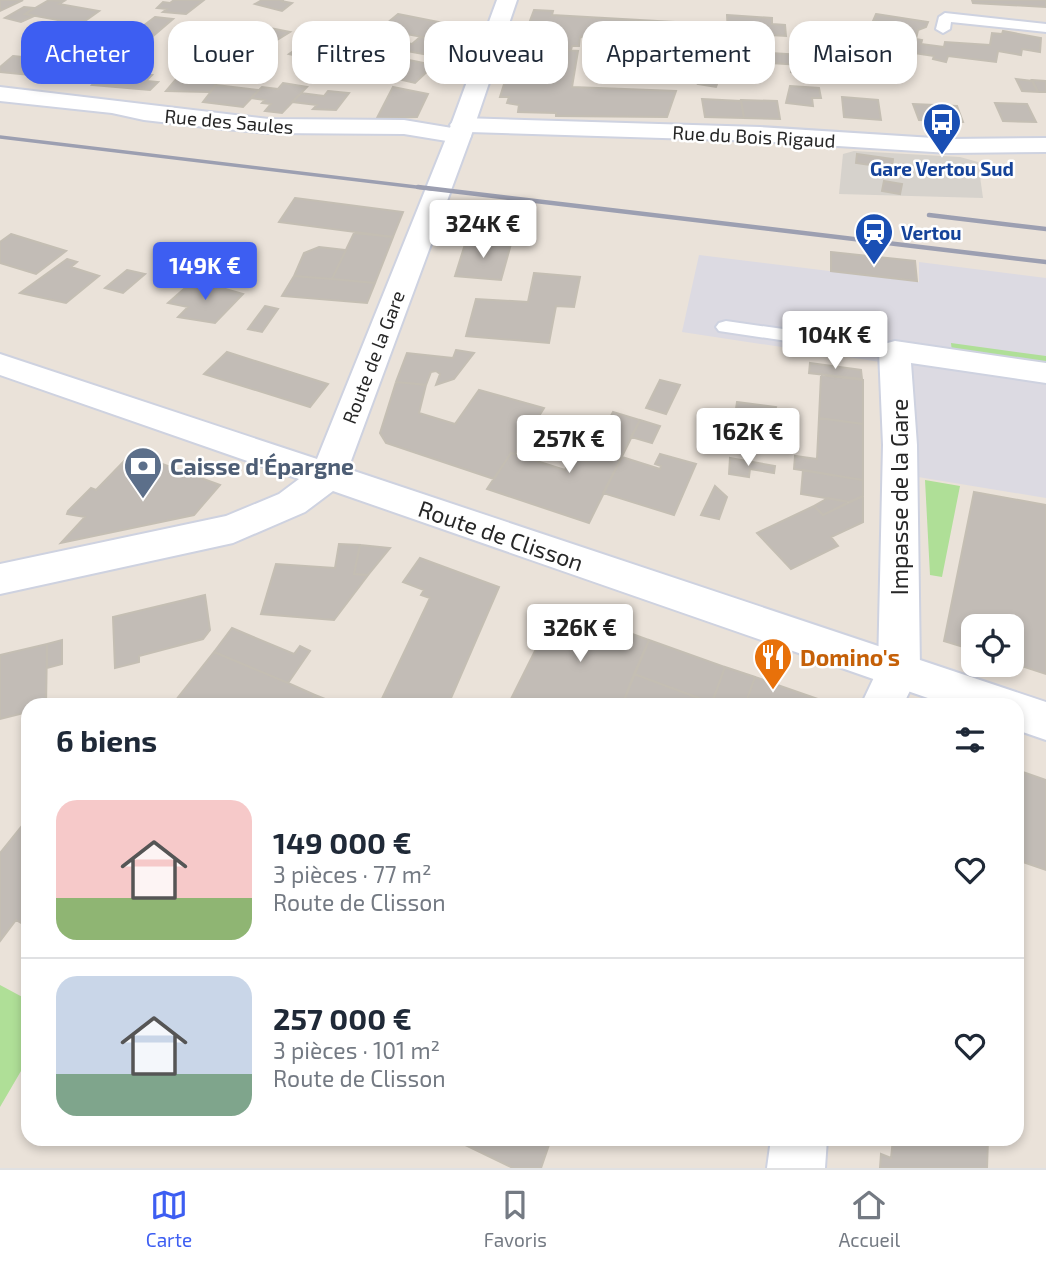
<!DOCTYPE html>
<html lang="fr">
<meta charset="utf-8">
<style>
:root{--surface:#fff;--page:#f6f6f7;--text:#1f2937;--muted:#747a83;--line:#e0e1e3;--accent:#3d5ef2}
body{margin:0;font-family:"Exo 2",sans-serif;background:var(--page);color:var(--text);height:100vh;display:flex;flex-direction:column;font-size:26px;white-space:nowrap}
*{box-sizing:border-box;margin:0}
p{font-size:23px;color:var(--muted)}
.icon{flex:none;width:38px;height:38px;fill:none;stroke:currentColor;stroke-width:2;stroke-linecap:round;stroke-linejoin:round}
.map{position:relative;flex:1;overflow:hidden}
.panel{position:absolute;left:21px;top:698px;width:1003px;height:448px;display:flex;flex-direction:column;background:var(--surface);border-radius:21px;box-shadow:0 4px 10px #0003}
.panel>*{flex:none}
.guide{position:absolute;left:21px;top:21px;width:1004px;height:63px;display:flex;gap:14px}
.buttons{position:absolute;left:961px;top:614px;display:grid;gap:14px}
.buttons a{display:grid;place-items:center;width:63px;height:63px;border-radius:14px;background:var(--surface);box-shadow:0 4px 10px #0003;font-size:35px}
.price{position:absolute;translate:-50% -60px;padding:0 16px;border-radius:7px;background:#fff;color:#222;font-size:23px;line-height:46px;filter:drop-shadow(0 2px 4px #0008)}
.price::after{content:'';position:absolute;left:50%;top:42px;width:21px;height:16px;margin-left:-10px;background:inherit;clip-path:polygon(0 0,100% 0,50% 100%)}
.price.selected{background:var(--accent);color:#fff}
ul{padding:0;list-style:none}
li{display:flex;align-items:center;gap:21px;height:175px;padding:0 35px}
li+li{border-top:2px solid var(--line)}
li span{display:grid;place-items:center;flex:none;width:196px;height:140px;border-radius:21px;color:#555}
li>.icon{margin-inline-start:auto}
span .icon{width:84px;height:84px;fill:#fffc;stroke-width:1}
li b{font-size:30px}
h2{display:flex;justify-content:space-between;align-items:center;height:84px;padding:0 35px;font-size:30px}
.tag{padding:0 24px;border-radius:21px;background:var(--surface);box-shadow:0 4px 10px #0003;font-size:24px;line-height:63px}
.tag.selected{background:var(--accent);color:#fff}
.dock{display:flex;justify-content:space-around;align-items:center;height:98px;border-top:2px solid var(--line);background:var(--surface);font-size:19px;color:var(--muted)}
.dock a{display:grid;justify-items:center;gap:4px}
.dock .selected{color:var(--accent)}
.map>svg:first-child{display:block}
.industrial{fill:#dcdae2}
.green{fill:#afdf97}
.plaza{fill:#d6d2cc}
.building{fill:#c2bcb6;stroke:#c4beb3;stroke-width:2}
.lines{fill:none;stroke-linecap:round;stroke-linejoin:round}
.lane-casing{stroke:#ced2e0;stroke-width:4}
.street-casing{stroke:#ced2e0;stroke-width:4}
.secondary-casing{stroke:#ced2e0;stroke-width:4}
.lane{fill:#fff;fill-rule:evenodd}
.street{fill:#fff;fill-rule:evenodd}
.secondary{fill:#fff;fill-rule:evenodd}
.rail-far1{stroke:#9c9fb1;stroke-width:3.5}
.rail{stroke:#9c9fb1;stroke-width:4.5}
.labels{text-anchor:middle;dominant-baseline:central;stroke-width:5;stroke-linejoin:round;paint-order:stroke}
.far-street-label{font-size:19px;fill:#272727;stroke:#fff}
.far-transit-label{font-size:19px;font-weight:bold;fill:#164399;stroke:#fff}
.service-label{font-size:23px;font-weight:bold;fill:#4e5e75;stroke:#fff;text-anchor:start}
.street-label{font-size:23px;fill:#272727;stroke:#fff}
.food-label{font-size:23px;font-weight:bold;fill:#c56008;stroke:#fff;text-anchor:start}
</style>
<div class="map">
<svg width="1046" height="1168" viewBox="0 0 1046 1168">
<rect width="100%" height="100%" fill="#eae2d9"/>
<!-- industrial -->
<path class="industrial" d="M699,255L919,282V262L1046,278V498L918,477L907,366L682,332Z"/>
<!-- green -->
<path class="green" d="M951,343L1046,356V364L952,352Z
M925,480L960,486L942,577L930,575Z
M0,985L28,1000V1059L0,1107Z"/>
<!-- plaza -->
<path class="plaza" d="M854,151L960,157L978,162L983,198L839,194L843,154Z"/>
<!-- building -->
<path class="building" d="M0,0H23L0,11Z
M49,0L64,1L59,4L99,11L78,26L69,24L63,28L50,25L58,20L25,14Z
M174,0H204L186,14L163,12L167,9L157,8L163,2L170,3Z
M262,0H284L281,1L292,3L282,11L255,4Z
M972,0H1046V7L973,3Z
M24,7L34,8L25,14L34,16L21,22L5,18Z
M534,10L553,11L552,15L674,22L672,43H663L662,46L616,44V39L580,37L579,46H572L571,50L516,46L517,42L526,43L528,36L519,35L522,26H528Z
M398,14L444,23L427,38L380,29Z
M876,14L928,22L926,27L918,30L916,39L922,40L921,44L944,47L945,42L990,45L992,33L1002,34L1003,31L1041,38L1040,52L1022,49L1021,55L998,51L996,62L948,56L946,62L933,59L934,56L900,51L902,44L880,41L886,23L873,21Z
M727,15L772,18V24L785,25L786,36L770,35V33H728Z
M155,17L173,19L145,43L118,39L135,25L143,26Z
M260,26L290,32L259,51L250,50L243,55L222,51Z
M420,37L427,38L449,42L434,56L396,49L402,42L412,44Z
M308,41L354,50L335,65L289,54Z
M803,45L829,47L832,67L724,60V50L803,55Z
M516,46L578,51L572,87L676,91L667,117L556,116V113L518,112L519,105L507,103L509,97H500Z
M13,56L72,62L51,80L38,79L41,76L0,72V67Z
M830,56L861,58L863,69L832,67Z
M404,59L434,65L415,83L385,76Z
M791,66L812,67V73L791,72Z
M95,69L107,70L93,83L80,82Z
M304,69L324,72L319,77L298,74Z
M107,70L152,75L146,81L158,82L150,90L92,85Z
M703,73L720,76L716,87L698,84Z
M177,78L208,80L217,83L210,92L166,91Z
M1016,79L1032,81L1038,92L1022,91Z
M1032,80L1046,81V92H1038Z
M283,83L307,87L282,113L265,111L271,104L262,103L265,100L251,98L262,87L278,89Z
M216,85L259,90L243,107L203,102Z
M790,86L819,88L821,98H812L813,106L786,103Z
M393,87L428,94L417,117L377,118Z
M328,91L349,93L336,110L313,109L317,105L292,102L301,93L324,96Z
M842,97L878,100L881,120L844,117Z
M702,99L741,101L744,118L705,117Z
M741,100L777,101L780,119L744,118Z
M995,103L1027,104L1036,122L1003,121Z
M913,104L957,106L963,122L919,120Z
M857,154L893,159L892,168L856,163Z
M884,181L902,184L900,194L882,191Z
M295,198L403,212L393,237L279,222Z
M354,233L393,237L375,283L332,279Z
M11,234L66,251L36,274L0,263V242Z
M466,241L511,244L501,280L455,276Z
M319,247L346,250L332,279L294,276L304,253Z
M831,252L915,261L917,281L831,271Z
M67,259L77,262L71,267L99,276L66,303L20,293Z
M127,270L145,274L123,293L105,288Z
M534,273L580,277L574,307L556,306L549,343L466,336L476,299L528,302Z
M294,276L332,279L375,283L367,303L282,296Z
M194,280L243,294L215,323L178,317L188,307L168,303Z
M265,306L278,309L262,332L248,329Z
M456,350L474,353L454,379L436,385L440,374L436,371L431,372L426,385L396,382L407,353L453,358Z
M227,352L328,384L310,407L204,374Z
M810,363L861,370L862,379L809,373Z
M821,375L863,380V424L819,418Z
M660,380L680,385L666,414L646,408Z
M396,382L426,385L419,413L455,424L479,390L544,408L515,454L511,453L494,479L386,443L380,433Z
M737,402L776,407L774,414L736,409Z
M613,412L640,420L589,523L487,489L511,453L565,470L573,456L587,461Z
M819,418L863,424V480L794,469L795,456L817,459Z
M640,420L660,426L652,443L631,437Z
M132,453L220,485L194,515L61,543L85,517L67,514L68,511L91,488L96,490Z
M660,454L696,464L674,515L603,493L622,457L660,469L661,466L655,464Z
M730,458L775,466L774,473L750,469L749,477L729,474Z
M803,470L863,480V496L849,502L801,494Z
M715,486L727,497L719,519L701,515Z
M974,492L1046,505V674L1012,663V626H973V650L944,641Z
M863,496V522L831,537L838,546L791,569L757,533L814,506L823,515Z
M828,498L849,502L823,515L814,506Z
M339,544L360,545L354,574L368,575L334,620L261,614L276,564L335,568Z
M360,545L390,548L368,575L354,574Z
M420,558L499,587L448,705H379L430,598L421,595L424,590L403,582Z
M205,595L210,630L203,639L139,656V662L115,668L113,617Z
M567,610L649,640L622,705H508L549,623Z
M232,628L294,654L300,646L310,651L288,683L214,652Z
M62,640V664L47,668V644Z
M649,640L725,667L712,703L634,674Z
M47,644L46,705H28V712L0,719V655Z
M214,652L288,683L315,695L309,705H172Z
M725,667L755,677L745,705H711Z
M634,674L712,703L711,705H622Z
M755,677L835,705H745Z
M315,695L340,705H309Z
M1017,770L1046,780V870L1017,860Z
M25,822L28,824V927L16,920L0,941V853Z
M453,1139H551L541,1168H513Z
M893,1139H988L987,1168H880L881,1154L891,1158Z"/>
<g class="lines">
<defs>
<path id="lane" d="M945,13L1046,24V32L951,22L950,29L943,33L936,29L939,17Z
M726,321L895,345L902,347L905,351L902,355L895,357L719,331L716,327L719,323Z"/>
<path id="street" d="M0,87L269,119L404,120L452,128L450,125L454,120L462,118L760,127L949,139L1046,138V152L949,153L760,141L469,132L471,136L468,141L459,143L404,134L269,133L214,128L144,120L112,113L0,101Z
M895,341L1046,363V383L911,363L917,445L920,670L903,705H861L878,669L883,445L879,351L884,344Z
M771,1139H827L825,1168H767Z"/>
<path id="secondary" d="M497,0H517L471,136L348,469L1046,702V740L1017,730V705H948L333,491L305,512L233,543L0,594V564L226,516L279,494L299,479L0,375V354L317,459L447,136Z"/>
</defs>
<!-- lane casing -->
<use href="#lane" class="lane-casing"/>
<!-- street casing -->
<use href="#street" class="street-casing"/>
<!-- secondary casing -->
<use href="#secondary" class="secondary-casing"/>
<!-- lane -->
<use href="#lane" class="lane"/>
<!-- street -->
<use href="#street" class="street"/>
<!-- secondary -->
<use href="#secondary" class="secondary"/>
<!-- rail-far1 -->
<path class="rail-far1" d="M0,137L433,189"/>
<!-- rail -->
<path class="rail" d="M418,187L1046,262
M929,215L1046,229"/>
</g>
<!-- icons -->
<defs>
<symbol id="bus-pin" viewBox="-11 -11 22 30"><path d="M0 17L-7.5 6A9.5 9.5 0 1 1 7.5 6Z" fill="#1a4fb4" stroke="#fff"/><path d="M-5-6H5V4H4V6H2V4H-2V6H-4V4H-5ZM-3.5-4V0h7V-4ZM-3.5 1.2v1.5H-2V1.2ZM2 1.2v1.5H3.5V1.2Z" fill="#fff"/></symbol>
<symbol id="station-pin" viewBox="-11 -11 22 30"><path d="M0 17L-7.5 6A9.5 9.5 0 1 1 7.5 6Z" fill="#1a4fb4" stroke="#fff"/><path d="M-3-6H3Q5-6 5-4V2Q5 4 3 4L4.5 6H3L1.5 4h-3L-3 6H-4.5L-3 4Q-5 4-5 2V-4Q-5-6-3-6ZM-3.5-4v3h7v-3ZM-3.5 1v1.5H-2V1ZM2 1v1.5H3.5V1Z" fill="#fff"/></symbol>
<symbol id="bank-pin" viewBox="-11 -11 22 30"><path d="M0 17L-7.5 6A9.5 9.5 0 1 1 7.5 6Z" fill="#5c6f8a" stroke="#fff"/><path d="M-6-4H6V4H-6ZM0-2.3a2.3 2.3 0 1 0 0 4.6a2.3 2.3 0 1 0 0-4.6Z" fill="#fff"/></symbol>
<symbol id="restaurant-pin" viewBox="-11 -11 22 30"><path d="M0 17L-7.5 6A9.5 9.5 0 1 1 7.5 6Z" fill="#e8710a" stroke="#fff"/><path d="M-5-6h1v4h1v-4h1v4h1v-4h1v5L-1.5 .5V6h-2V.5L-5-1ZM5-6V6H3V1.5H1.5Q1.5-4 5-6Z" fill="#fff"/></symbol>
</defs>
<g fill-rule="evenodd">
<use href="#bus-pin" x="920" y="100" width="44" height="60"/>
<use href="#station-pin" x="852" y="210" width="44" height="60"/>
<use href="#bank-pin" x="121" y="444" width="44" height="60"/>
<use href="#restaurant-pin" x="751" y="635" width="44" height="60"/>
</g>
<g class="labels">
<!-- far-street labels -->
<g class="far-street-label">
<text transform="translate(229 121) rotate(5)">Rue des Saules</text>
<text transform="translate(754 136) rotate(3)">Rue du Bois Rigaud</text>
<text transform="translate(373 357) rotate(-69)">Route de la Gare</text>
</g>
<!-- far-transit labels -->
<g class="far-transit-label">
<text x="942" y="168">Gare Vertou Sud</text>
<text x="901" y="232" text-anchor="start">Vertou</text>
</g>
<!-- service labels -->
<g class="service-label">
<text x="170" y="466">Caisse d'Épargne</text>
</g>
<!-- street labels -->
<g class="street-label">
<text transform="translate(899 497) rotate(-90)">Impasse de la Gare</text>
<text transform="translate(501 535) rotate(19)">Route de Clisson</text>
</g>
<!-- food labels -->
<g class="food-label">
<text x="800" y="657">Domino's</text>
</g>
</g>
</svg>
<div class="buttons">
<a><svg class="icon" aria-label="locate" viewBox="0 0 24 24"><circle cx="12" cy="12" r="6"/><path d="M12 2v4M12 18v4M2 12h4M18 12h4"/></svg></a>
</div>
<b class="price" style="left:483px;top:260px">324K €</b>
<b class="price selected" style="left:205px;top:302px">149K €</b>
<b class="price" style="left:835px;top:371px">104K €</b>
<b class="price" style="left:748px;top:468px">162K €</b>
<b class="price" style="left:569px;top:475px">257K €</b>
<b class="price" style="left:580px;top:664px">326K €</b>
<div class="guide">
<a class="tag selected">Acheter</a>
<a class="tag">Louer</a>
<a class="tag">Filtres</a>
<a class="tag">Nouveau</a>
<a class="tag">Appartement</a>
<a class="tag">Maison</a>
</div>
<section class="panel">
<h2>6 biens<svg class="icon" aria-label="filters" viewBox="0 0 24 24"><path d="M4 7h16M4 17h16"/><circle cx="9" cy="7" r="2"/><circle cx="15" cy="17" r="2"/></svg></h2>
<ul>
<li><span style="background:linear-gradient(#f6c9c9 70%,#8fb573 0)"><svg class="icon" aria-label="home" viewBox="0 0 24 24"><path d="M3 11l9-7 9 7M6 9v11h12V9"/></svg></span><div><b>149 000 €</b><p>3 pièces · 77 m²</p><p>Route de Clisson</p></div><svg class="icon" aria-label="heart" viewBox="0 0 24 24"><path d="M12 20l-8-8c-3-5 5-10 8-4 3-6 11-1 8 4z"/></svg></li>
<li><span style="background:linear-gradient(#c9d6e8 70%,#7fa58c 0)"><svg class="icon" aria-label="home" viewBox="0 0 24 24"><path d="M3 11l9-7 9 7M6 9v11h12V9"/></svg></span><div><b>257 000 €</b><p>3 pièces · 101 m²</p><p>Route de Clisson</p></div><svg class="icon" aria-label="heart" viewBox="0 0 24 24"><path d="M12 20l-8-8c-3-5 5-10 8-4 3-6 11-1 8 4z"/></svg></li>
</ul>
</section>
</div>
<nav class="dock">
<a class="selected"><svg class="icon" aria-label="map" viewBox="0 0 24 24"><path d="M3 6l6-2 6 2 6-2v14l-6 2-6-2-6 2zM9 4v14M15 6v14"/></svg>Carte</a>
<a><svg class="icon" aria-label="saved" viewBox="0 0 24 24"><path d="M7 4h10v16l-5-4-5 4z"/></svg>Favoris</a>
<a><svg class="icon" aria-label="home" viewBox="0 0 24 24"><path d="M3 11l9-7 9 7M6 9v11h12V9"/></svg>Accueil</a>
</nav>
